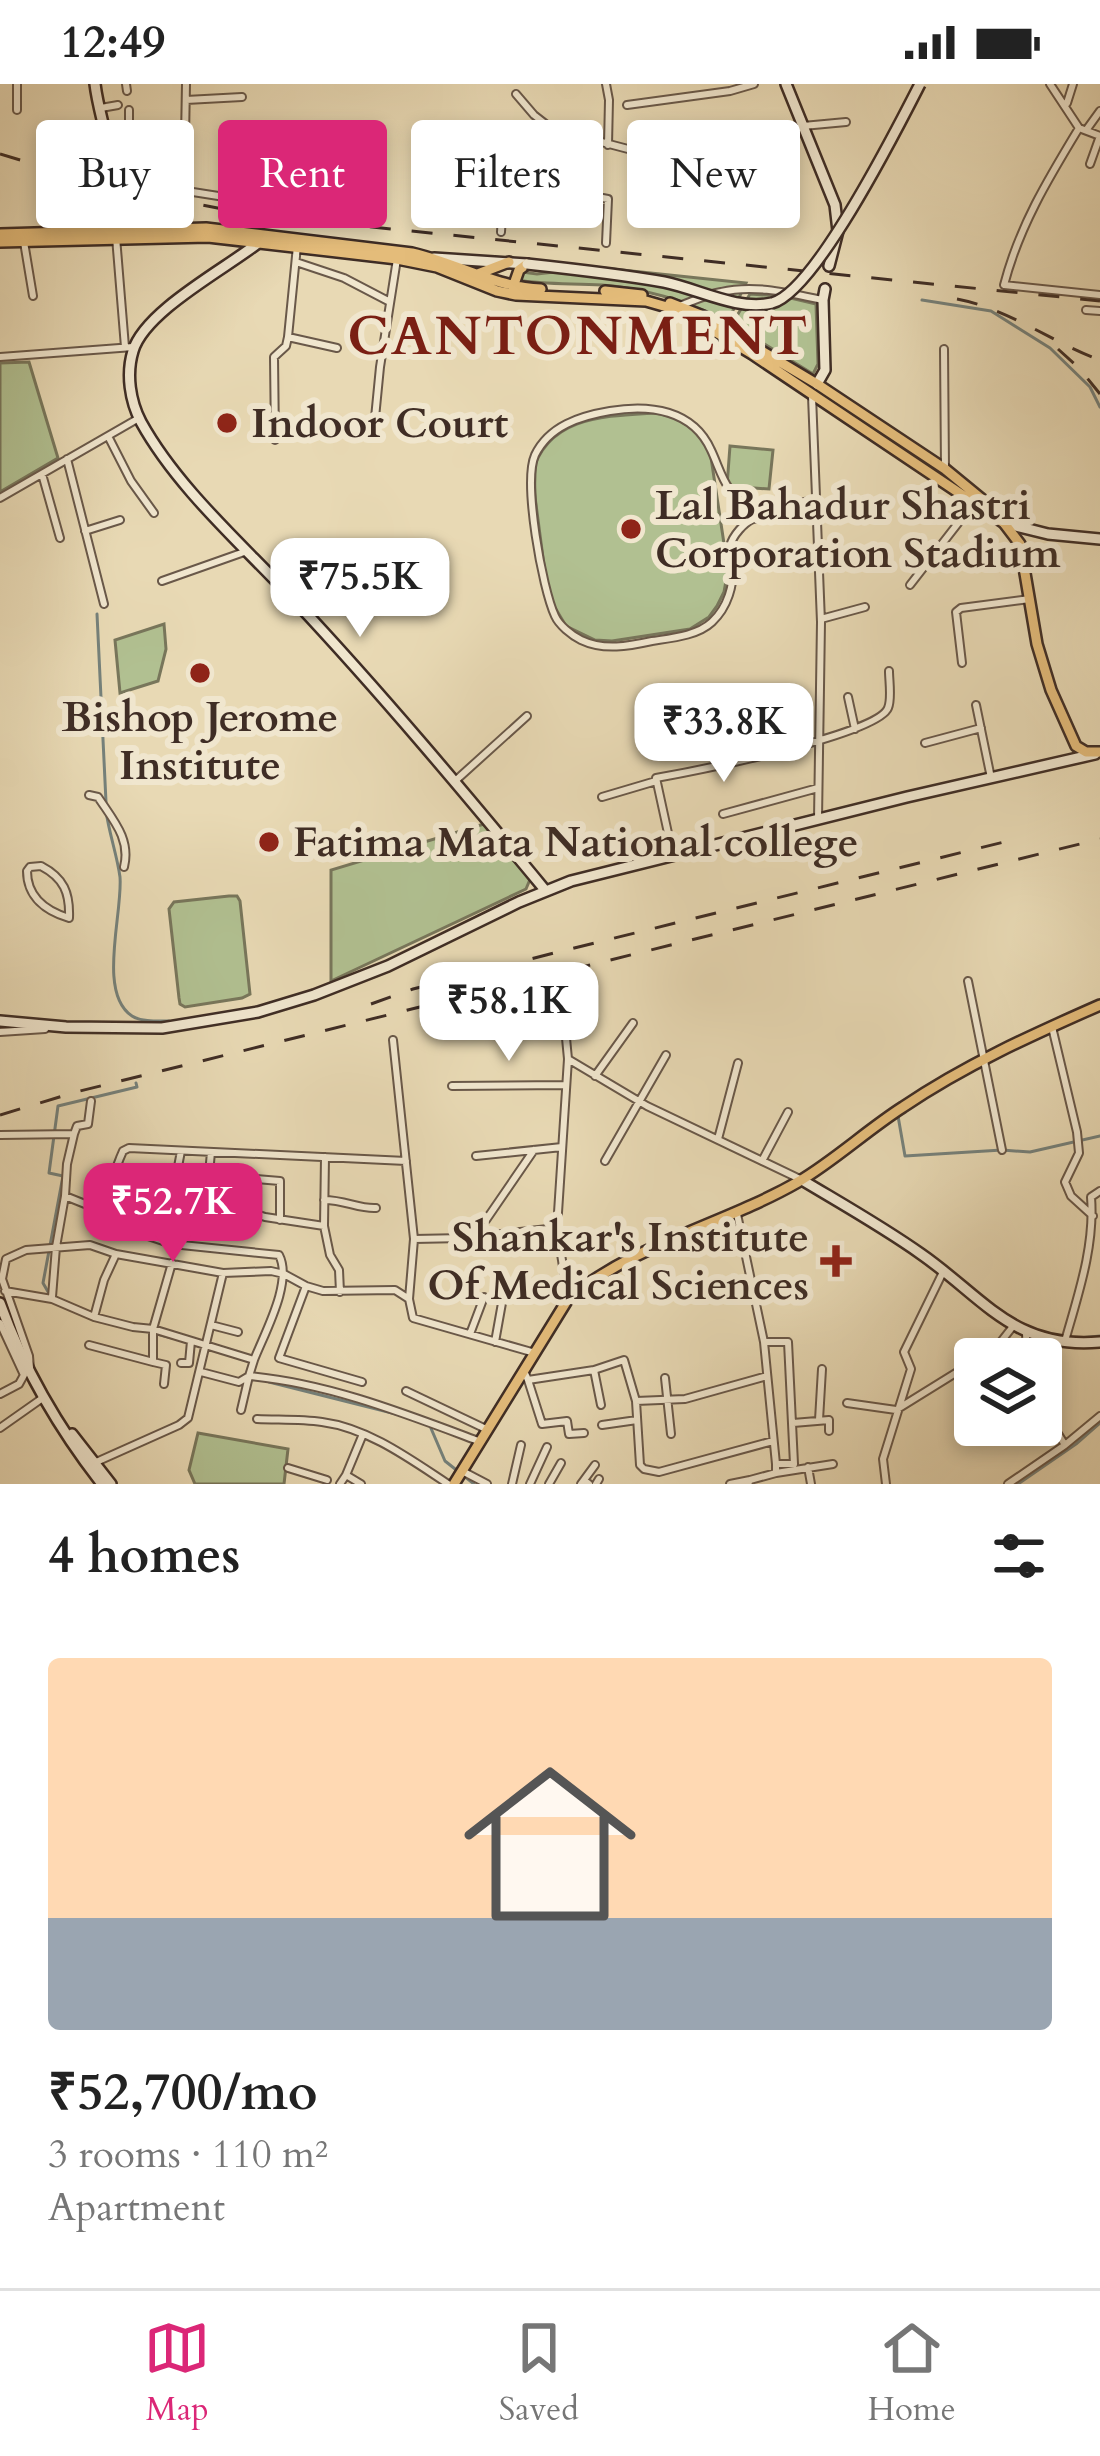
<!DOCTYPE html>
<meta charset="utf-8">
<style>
:root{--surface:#fff;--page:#f2f2f2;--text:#222;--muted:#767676;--line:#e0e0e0;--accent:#db2777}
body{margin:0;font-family:Cardo,serif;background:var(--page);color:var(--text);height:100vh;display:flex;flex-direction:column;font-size:45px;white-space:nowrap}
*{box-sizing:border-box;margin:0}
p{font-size:39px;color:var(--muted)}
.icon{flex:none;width:66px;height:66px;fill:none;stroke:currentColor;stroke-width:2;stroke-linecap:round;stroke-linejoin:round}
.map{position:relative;height:1400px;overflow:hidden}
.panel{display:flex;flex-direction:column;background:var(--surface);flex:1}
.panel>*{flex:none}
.guide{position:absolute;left:36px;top:36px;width:1029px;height:108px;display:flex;gap:24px}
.controls{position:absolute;left:954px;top:1254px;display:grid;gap:24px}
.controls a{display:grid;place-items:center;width:108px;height:108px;border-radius:12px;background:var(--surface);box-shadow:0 6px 18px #0003;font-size:60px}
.price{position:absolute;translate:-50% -102px;padding:0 27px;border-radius:24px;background:#fff;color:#222;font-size:39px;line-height:78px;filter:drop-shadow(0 3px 6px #0008)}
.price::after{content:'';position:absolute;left:50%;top:72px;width:36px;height:27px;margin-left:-18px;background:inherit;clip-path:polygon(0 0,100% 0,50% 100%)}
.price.active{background:var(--accent);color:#fff}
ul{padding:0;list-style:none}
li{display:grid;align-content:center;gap:24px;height:636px;padding:0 48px}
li+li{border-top:3px solid var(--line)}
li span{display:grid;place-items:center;height:372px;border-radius:12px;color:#555}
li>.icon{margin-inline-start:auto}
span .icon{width:216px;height:216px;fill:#fffc;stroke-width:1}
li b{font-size:51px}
h2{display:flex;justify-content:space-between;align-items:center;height:144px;padding:0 48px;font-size:51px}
.chip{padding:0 42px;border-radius:12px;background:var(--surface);box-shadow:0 6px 18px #0003;font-size:42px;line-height:108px}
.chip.active{background:var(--accent);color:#fff}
.status{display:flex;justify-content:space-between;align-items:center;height:84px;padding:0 60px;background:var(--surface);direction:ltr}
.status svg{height:33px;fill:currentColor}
.menu{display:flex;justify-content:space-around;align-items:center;height:168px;border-top:3px solid var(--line);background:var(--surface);font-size:33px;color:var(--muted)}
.menu a{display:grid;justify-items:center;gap:6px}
.menu .active{color:var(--accent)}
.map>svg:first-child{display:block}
.green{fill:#b1c091;stroke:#78765b;stroke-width:3}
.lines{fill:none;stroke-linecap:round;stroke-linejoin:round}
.stream{stroke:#75817b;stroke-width:3}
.street-casing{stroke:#695849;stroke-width:10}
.secondary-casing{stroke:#3f2d25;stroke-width:14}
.primary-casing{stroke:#3f2d25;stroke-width:14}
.street{stroke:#f0e6ce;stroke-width:6}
.secondary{stroke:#f0e6ce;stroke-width:9}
.primary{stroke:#e4bc7a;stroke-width:9}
.rail{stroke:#3f2d25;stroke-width:3;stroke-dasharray:21 21;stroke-linecap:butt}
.secondary-bridge-casing{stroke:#3f2d25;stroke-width:14;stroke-linecap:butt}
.secondary-bridge{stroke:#f0e6ce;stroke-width:9}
.poi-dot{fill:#8f2418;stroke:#f0e6ce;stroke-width:4.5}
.labels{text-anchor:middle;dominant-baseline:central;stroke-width:12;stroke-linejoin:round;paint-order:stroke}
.poi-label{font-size:42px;font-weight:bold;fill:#3f2d25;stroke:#f0e6ce;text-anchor:start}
.district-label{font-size:54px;font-weight:bold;letter-spacing:3px;fill:#7a1f14;stroke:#f0e6ce}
</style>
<div class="status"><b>12:49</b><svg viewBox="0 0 49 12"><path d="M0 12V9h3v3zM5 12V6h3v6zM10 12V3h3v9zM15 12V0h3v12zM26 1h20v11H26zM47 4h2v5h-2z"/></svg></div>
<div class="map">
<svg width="1100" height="1400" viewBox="0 0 1100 1400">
<rect width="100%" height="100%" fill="#e8d9b4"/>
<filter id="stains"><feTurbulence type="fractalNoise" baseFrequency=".00167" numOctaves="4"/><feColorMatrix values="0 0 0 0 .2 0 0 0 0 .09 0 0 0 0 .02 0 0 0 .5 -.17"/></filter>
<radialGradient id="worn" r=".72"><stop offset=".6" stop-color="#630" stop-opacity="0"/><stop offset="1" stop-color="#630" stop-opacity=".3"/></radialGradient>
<!-- green -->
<path class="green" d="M565,180L746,199L728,237C688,218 646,204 602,201C573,199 546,201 517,196L522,188L537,190L562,187Z
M750,210L782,212L816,220L818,280L813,290L732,240Z
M29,278L58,374L0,408V279Z
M655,329C681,333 697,345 710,367L728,486L724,508L717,522L709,533L690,545L612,557L595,556L566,542L548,512L532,390C547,332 605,332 655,329Z
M730,362L773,366L769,405L727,402Z
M164,540L166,565L158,597L120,609L115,556Z
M484,740L531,793L526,805L331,897V786Z
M229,812H237L240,817L250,910L242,914L185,923L180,920L179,914L169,825L174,818Z
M198,1349L288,1365L284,1400H195L189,1386Z"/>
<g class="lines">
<!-- stream -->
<path class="stream" d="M922,216L991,227L1050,264L1090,303L1100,323
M97,530L106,718
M106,727C109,749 117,771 120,793C123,829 97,909 132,932C141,938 158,937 169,937
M898,1032L905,1072L1002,1066L1030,1068L1100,1052
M51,1213L43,1199L63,1092L49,1089L58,1022L137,1003L136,999
M153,1249L172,1254
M1080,1254L1100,1252
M269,1298L400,1331
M430,1342L445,1377L474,1400
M1018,1400L1076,1360L1100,1339"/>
<defs>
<path id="street" d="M17,0V26
M126,0L127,7
M606,0L609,16L608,61
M1050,0L1079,44L1100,52L1090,80
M516,10L534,31L552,45L628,65L691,68L749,58L792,47L803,42L846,38
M186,16L242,13
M1067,19L1073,0
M627,21L730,7L754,0
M101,24L118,21
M1079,44C1048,95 1019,143 1004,201L1100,211
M1087,45L1100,27
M106,46L129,47V26
M560,48L564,77
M579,54L580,104L592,112L608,115L606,159
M109,68L141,63
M691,68L703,123
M110,95L231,114
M184,107L186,0
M668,111L698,102
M501,121H546
M501,148L504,100L521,89L524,43L552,45L549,63
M116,153L125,263
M24,158L33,212
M296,178L344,194L390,218
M682,221C695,216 708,210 721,208C754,200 789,209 822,216
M1086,226L1100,227
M288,253L337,264
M944,265L945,385
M0,273L133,263
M812,312L821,538L818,735
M374,344L380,283L397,175
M108,352L131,397L154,429
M275,356L274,273L286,262L288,253L297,162
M67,375L104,520
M42,390L60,454
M0,414L139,334
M816,416C797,419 772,426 753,421C725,413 722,389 711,366C693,326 650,320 610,327C580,332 549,342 535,371C523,398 542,504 555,532C559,541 571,551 581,556C604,567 629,562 652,557C671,554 697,552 712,538C728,523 734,501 733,480C732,474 729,468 730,462C733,451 744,439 753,435L817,423
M85,447L120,436
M162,497L247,467
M910,501L973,420
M821,535L865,523
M962,579L956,528L961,524L1030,515
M848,613L855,645
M976,621L991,694
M925,659L981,644
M454,698L527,632
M89,711L98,713C113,736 131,755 124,783
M602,713L656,697
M723,730L818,704
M673,772L656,694C690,688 878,651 888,624C892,615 889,597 889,587
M41,782C64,794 70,809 69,834C46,827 27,813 27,787L30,783Z
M968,897L1002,1066
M564,933L568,975L557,1144L568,1215
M1052,943L1077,1048L1079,1069L1065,1098L1071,1112L1093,1132
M0,948L45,945
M393,956L414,1155L409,1215
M568,975L647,1022L802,1096
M595,992L633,939
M452,1002L566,1001
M74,1050L77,1042L88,1040L91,1017
M0,1051L74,1050L67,1080L65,1112
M718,1055L738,979
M181,1067L177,1088L178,1104L265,1133L324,1142
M476,1072L562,1063
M325,1073L324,1142L330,1171L339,1186L340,1208
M605,1077L666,971
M762,1077L788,1028
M256,1095L280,1097V1136
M178,1104L180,1160
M207,1112L211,1068
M324,1116C345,1116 359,1125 376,1124
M737,1130L764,1258L776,1380V1389L750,1396L748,1400
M486,1136L534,1066
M414,1155L464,1154L557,1144
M306,1202L279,1274L362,1298
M5,1207L52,1215L94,1233L133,1243L153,1245L254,1276C265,1248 293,1198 279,1171L172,1160L148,1152L100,1126
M52,1213L56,1163L65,1112L100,1126L120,1074L123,1067L129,1064L406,1077
M94,1233L104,1196L116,1170
M0,1239L24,1291L19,1300L0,1310
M211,1241L238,1248
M1026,1249L1027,1275
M470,1250L484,1213
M1065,1257C1078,1211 1095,1162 1091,1113L1100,1107
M495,1258L502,1219
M764,1258H788L794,1380H776
M89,1261L153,1278V1245L172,1179
M978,1275L996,1264L1014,1241
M254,1276L249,1292C328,1299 406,1330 481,1358
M153,1278L166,1281L164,1300
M181,1279H189L191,1257
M30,1284L29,1272L2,1195L6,1175L26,1166L90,1161L116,1170L223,1189L271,1187L284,1190L306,1202L323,1207L395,1206L409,1215L413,1234L535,1269
M594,1286L601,1321
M524,1287L528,1296L594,1286L624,1276L636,1317L640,1381L644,1385L659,1388L773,1357
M201,1288L239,1298L249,1292L241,1326
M665,1294L671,1350
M528,1296L542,1340L567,1337L569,1350L584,1349
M406,1307L488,1346
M636,1317L685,1315L767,1292
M847,1319L896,1326L975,1277
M1041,1323L1065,1361
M257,1335C278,1336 301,1335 322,1338C368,1344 410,1375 448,1400
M819,1336L822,1285
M793,1339L829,1336V1347
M602,1341L637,1336
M0,1344L44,1313
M94,1379L179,1341L188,1334L223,1189
M808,1383L811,1400
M288,1384L327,1396
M464,1388L487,1400
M776,1389L833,1380
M346,1391L363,1350
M584,1396L595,1381
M340,1400L346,1391L361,1400
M512,1400L521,1361
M530,1400L547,1363
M549,1400L561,1379
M581,1400L584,1396L589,1400
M596,1400L599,1395
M730,1400L750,1396
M886,1400L883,1375L911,1285L904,1268L944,1186
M1008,1400L1065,1361L1100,1332"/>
<path id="secondary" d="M95,0C98,26 108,52 110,78C112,102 113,122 117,146
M786,0L835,121L838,147L829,182
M262,156C229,183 145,226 133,267C126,290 130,317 141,338C178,405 243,461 295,517C382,610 464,708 545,806
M434,174L527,180
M817,300L825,286L823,216L825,205
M1004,439L1048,450L1100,455
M0,937L66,943L162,944L258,928L314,911L388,882L519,818L571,797L907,713L1095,670
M802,1096C842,1120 883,1143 921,1170C983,1213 1014,1266 1100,1258
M0,1219C24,1285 59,1345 102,1400
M72,1350L111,1400"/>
<path id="primary" d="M0,150L206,144L412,169C456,179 495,203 541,205
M0,158L208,153L397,175L437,183L497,207L516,211L646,217L667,223L709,244L752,270L1004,439L1020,460L1037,560L1051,606L1076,662L1086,668H1100
M475,191L509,178
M513,203L519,186L527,180
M605,207L642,211
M670,219L703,232L817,300L945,385L990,422L1001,435
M454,1400L568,1215C634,1160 723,1141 798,1098C834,1077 867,1046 903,1023C965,981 1032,951 1100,921"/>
</defs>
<!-- street casing -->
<use href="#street" class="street-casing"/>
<!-- secondary casing -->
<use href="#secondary" class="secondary-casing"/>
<!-- primary casing -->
<use href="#primary" class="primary-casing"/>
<!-- street -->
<use href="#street" class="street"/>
<!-- secondary -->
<use href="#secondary" class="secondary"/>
<!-- primary -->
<use href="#primary" class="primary"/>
<!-- rail -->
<path class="rail" d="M0,70L110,103L253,131L1100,217
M957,215C1009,225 1051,258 1100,276
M1058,265L1079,284L1100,310
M371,920L413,905L562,867L1016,755
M0,1031L76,1008L1100,755"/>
<defs>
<path id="secondary-bridge" d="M527,180C573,185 619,190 664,198C699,205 737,227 772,219C815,208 898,43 920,0"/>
</defs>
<!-- secondary-bridge casing -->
<use href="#secondary-bridge" class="secondary-bridge-casing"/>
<!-- secondary-bridge -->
<use href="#secondary-bridge" class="secondary-bridge"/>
</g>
<!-- markers -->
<g class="poi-dot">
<circle cx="227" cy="339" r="12"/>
<circle cx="631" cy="445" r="12"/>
<circle cx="200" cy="589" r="12"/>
<circle cx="269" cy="758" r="12"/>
<path d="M830 1159h12v12h12v12h-12v12h-12v-12h-12v-12h12z"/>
</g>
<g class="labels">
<!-- poi labels -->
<g class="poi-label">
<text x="251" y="339">Indoor Court</text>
<text x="655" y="421">Lal Bahadur Shastri<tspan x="655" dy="48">Corporation Stadium</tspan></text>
<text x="200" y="633" text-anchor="middle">Bishop Jerome<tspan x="200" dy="48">Institute</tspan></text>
<text x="293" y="758">Fatima Mata National college</text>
<text x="809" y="1153" text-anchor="end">Shankar's Institute<tspan x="809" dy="48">Of Medical Sciences</tspan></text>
</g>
<!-- district labels -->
<g class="district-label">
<text x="579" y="253">CANTONMENT</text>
</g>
</g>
<rect width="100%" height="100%" filter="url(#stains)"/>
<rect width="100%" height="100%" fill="url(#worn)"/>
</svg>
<div class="controls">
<a><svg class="icon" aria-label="layers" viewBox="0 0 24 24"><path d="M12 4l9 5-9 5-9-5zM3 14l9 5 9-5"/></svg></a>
</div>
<b class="price" style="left:360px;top:556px">₹75.5K</b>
<b class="price" style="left:724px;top:701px">₹33.8K</b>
<b class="price" style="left:509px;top:980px">₹58.1K</b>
<b class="price active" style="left:173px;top:1181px">₹52.7K</b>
<div class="guide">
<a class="chip">Buy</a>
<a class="chip active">Rent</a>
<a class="chip">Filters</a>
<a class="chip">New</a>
</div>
</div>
<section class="panel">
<h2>4 homes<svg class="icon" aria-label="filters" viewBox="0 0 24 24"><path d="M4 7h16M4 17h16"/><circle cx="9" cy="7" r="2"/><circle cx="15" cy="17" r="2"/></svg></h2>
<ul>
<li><span style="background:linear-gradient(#ffd9b3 70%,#9aa5b1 0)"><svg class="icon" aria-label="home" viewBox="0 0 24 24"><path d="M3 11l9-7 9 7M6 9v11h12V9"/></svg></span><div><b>₹52,700/mo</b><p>3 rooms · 110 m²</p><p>Apartment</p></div></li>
</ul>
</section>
<nav class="menu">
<a class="active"><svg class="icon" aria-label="map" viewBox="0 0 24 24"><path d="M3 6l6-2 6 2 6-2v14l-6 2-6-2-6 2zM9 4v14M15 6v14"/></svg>Map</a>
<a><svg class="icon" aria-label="saved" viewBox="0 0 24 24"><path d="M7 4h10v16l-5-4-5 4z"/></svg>Saved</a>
<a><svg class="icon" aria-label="home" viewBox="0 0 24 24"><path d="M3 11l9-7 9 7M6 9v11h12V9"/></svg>Home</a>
</nav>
